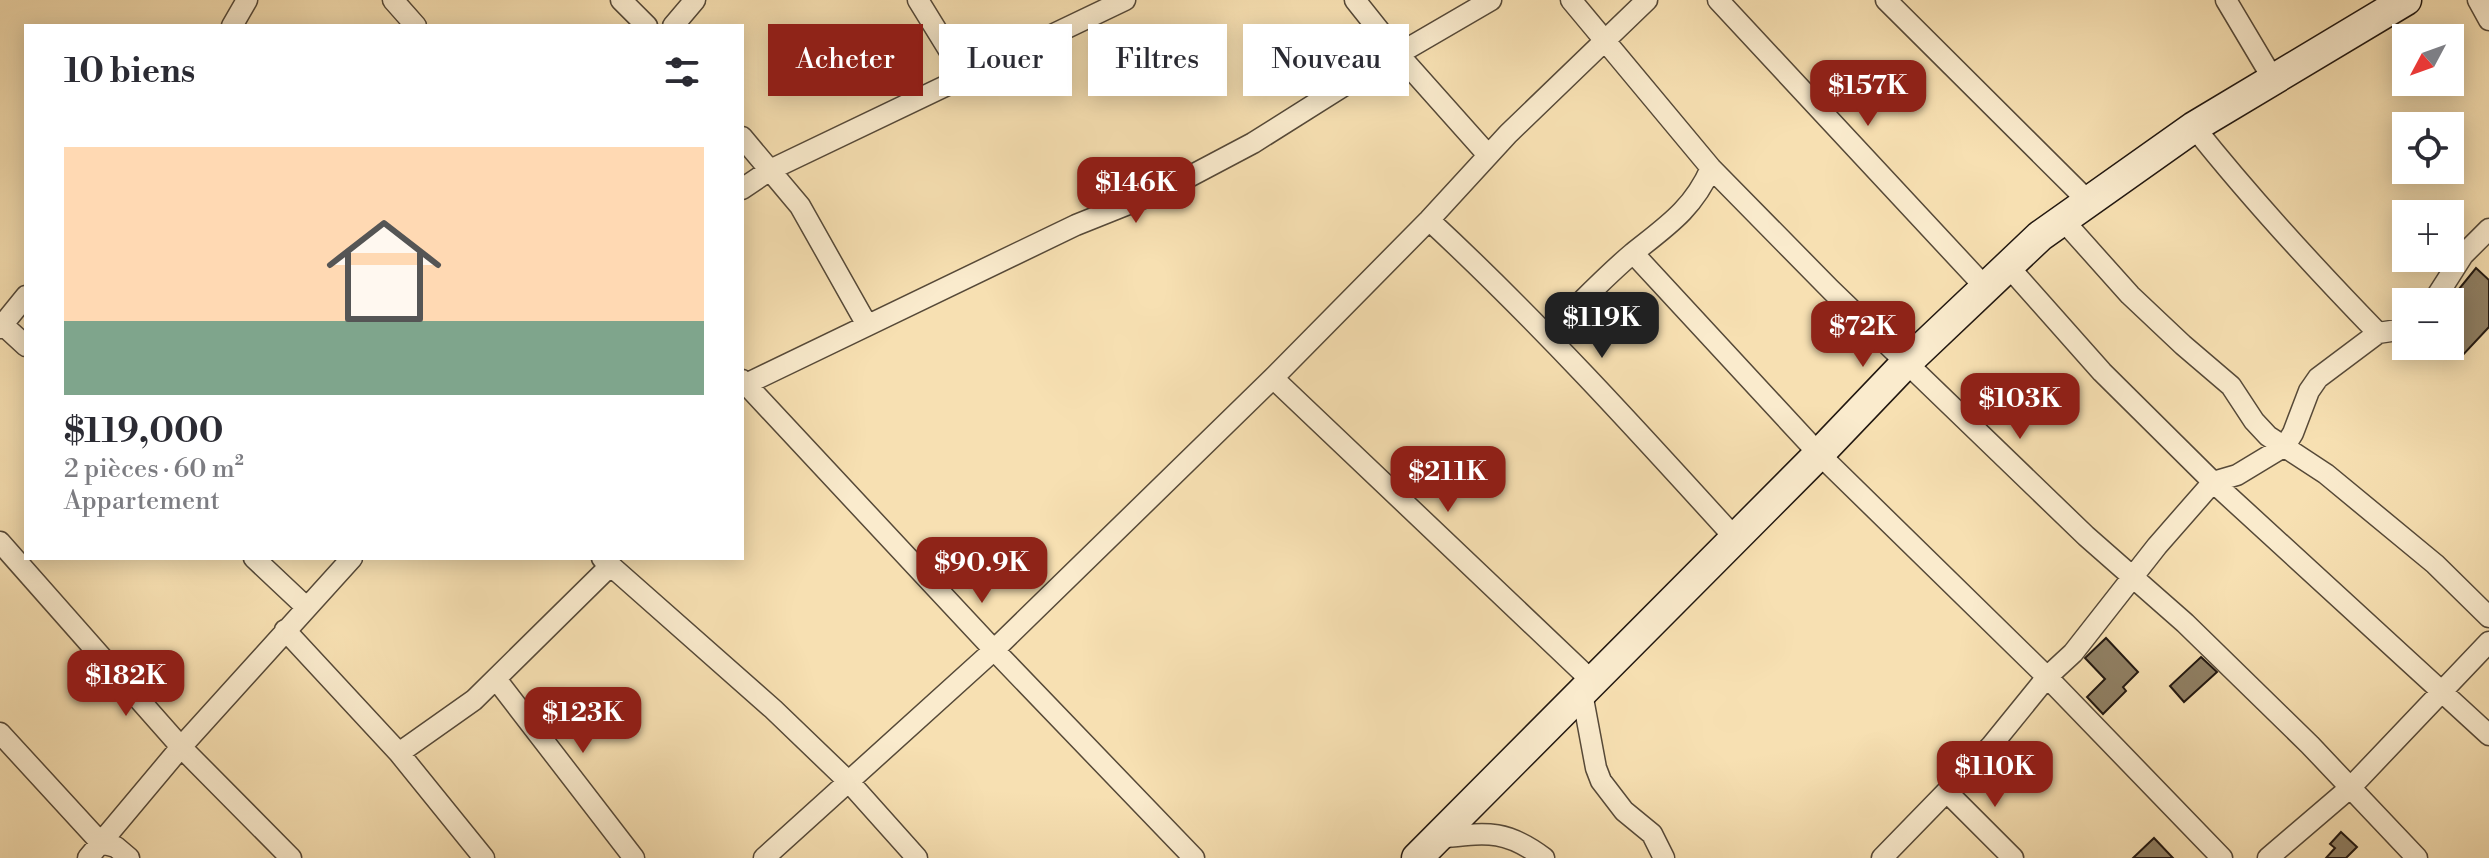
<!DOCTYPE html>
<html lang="fr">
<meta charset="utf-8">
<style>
:root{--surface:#fff;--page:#f2f2f3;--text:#2b2b33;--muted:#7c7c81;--line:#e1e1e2;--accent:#8f2418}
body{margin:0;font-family:"Libre Bodoni",serif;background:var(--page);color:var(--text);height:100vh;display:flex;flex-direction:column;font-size:30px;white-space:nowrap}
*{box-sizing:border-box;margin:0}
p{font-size:26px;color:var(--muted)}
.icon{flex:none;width:44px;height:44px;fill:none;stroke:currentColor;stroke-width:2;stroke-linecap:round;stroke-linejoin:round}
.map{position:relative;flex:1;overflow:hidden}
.drawer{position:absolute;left:24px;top:24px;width:720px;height:536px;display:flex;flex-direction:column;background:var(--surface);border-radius:0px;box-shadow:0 4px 20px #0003}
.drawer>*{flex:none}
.hud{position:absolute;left:768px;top:24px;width:760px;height:72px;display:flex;gap:16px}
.needle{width:52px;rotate:229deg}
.fabs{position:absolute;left:2392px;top:24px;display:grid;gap:16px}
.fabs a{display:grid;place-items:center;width:72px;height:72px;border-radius:0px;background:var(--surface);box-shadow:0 4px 20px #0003;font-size:40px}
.price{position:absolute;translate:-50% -68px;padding:0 18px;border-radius:16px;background:var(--accent);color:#fff;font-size:26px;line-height:52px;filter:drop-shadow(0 2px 4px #0008)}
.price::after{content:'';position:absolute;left:50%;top:48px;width:24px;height:18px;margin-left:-12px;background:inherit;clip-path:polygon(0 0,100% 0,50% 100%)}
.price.current{background:#222;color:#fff}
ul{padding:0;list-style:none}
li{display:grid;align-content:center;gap:16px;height:424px;padding:0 40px}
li+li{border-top:2px solid var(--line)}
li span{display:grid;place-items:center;height:248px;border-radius:0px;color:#555}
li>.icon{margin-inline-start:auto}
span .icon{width:144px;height:144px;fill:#fffc;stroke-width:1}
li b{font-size:34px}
h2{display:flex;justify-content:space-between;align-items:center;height:96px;padding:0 40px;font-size:34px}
.chip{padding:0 28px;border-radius:0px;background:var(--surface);box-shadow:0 4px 20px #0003;font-size:28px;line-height:72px}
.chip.current{background:var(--accent);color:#fff}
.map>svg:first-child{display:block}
.building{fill:#908064;stroke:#211710;stroke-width:2}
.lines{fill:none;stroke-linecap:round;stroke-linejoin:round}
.street-casing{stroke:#564938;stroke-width:23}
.secondary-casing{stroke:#211710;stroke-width:33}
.street{stroke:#faebcd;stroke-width:20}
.secondary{stroke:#faebcd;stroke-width:30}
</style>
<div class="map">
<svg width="2489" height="858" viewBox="0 0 2489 858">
<rect width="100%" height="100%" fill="#f7e0b2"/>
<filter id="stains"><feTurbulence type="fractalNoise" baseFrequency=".0025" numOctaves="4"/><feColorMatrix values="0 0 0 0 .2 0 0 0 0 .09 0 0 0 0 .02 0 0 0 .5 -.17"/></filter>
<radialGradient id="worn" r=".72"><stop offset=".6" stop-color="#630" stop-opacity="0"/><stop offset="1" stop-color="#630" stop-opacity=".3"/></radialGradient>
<!-- building -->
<path class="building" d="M2476,268L2489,280V327L2461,357L2450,348V300Z
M2106,638L2138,672L2123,687L2126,691L2103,714L2087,697L2105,679L2085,658Z
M2201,657L2217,672L2184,702L2170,686Z
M2341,832L2357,847L2346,858H2326L2335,848L2330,844Z
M2154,838L2173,858H2133Z"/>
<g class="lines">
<defs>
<path id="street" d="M393,0L416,26
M621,0L647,26
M918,0L966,78
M1355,0L1398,54L1488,155
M1571,0L1711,168L1831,290L2086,536L2185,623L2310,745L2417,858
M1718,0L1985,287
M1886,0L2088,201
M2226,0L2273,79
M2478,0L2489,20
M232,26L247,0
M673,26L695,0
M2194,127C2252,200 2313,266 2378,333
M742,137L800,206L867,325
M742,189L770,170L1125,0
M2062,219L2130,295L2183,345L2231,386L2254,421L2268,436L2326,474L2435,564L2489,617
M1429,220C1537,320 1636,429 1735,538
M1633,253L1819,454L2047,677L2222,858
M2007,265L2102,372L2213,482L2489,735
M2433,302L2463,255L2489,229
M3,325L26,346
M0,328L26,296
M1547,335C1576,308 1603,278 1633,253C1667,226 1693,209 1711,168
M1273,378L1593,682
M742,380L994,650L1194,858
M746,384L1076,225L1166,189L1253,143L1345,85L1491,0
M0,542L181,747L291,858
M254,558L306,607
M602,558L773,709L850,783L917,858
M285,630L399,753L484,858
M496,679L634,858
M1582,693L1596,768L1601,781L1624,811L1652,834L1664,858
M0,733L101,843L116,847L129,858
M399,753L474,700L610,566
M1947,792L2013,858
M1438,838C1485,833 1504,828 1544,858
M88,858L181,747L352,558
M764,858L994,650L1273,378L1429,220L1508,134L1647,0
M1882,858L1991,746L2047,677L2073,653L2157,546L2213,482L2237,475L2285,446L2293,433L2309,391L2318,378L2378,333L2398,330L2406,325
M2268,858L2351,787L2489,642"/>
<path id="secondary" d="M1417,858L1819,454L1906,363L2040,236L2194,127L2406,0"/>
</defs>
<!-- street casing -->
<use href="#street" class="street-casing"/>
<!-- secondary casing -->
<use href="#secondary" class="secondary-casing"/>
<!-- street -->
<use href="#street" class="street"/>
<!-- secondary -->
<use href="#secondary" class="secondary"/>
</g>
<rect width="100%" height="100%" filter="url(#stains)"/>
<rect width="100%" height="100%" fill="url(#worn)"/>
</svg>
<div class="fabs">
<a><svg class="needle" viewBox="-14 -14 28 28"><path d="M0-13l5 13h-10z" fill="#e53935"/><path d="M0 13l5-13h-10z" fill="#7c7c81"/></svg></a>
<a><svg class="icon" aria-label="locate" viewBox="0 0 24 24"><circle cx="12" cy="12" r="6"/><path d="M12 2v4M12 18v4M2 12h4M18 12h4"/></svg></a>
<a>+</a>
<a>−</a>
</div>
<b class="price" style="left:1868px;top:128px">$157K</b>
<b class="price" style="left:1136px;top:225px">$146K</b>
<b class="price current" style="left:1602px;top:360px">$119K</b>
<b class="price" style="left:1863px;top:369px">$72K</b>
<b class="price" style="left:2020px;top:441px">$103K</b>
<b class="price" style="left:1448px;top:514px">$211K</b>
<b class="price" style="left:982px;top:605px">$90.9K</b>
<b class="price" style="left:126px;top:718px">$182K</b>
<b class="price" style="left:583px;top:755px">$123K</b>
<b class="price" style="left:1995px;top:809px">$110K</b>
<div class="hud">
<a class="chip current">Acheter</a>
<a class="chip">Louer</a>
<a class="chip">Filtres</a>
<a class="chip">Nouveau</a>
</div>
<section class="drawer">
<h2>10 biens<svg class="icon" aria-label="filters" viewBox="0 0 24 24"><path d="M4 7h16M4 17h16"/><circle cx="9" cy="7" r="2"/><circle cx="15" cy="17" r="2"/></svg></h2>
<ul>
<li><span style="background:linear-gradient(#ffd9b3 70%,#7fa58c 0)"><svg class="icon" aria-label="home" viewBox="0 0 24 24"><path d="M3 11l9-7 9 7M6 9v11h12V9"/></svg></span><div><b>$119,000</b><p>2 pièces · 60 m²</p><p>Appartement</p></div></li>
</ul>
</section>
</div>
